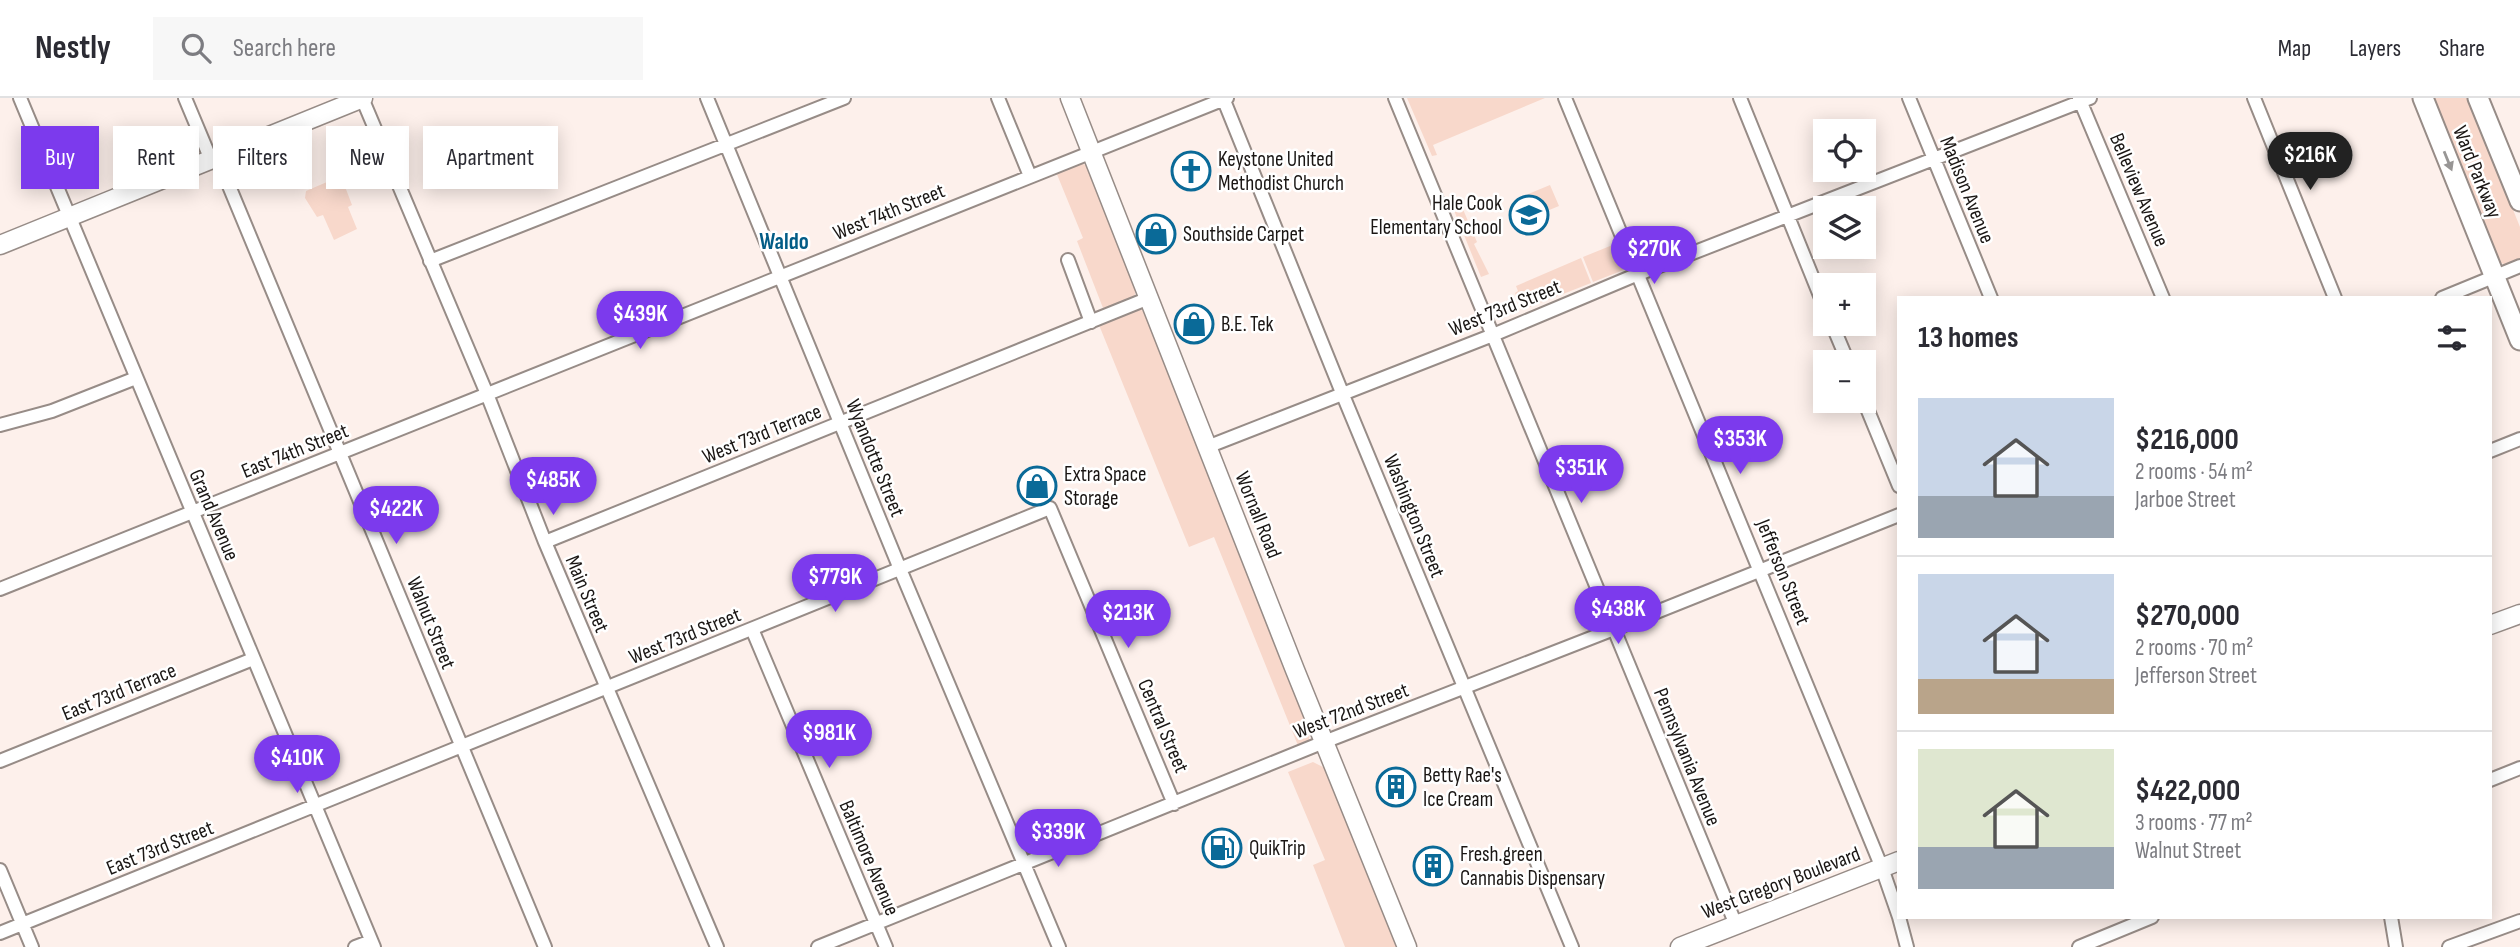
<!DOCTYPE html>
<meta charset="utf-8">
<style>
:root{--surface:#fff;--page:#f7f7f7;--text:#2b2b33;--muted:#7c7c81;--line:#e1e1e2;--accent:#7c3aed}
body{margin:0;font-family:"Sofia Sans Condensed",sans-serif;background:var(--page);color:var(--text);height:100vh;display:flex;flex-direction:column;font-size:26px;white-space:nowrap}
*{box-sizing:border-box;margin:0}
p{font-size:23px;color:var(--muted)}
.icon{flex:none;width:38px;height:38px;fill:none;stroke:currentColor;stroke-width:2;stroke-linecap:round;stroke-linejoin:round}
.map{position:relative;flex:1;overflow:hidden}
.drawer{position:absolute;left:1897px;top:198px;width:595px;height:623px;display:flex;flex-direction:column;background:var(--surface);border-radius:0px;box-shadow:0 4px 18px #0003}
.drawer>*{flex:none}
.guide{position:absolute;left:21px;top:28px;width:665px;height:63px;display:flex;gap:14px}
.tools{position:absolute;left:1813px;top:21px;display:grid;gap:14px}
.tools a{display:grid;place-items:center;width:63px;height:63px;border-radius:0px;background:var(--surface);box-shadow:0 4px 18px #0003;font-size:35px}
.price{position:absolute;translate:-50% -60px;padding:0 16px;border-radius:24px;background:var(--accent);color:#fff;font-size:23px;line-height:46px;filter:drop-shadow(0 2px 4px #0008)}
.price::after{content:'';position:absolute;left:50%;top:42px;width:21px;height:16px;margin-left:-10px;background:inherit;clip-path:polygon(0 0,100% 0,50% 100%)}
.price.selected{background:#222;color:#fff}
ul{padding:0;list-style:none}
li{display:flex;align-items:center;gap:21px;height:175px;padding:0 21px}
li+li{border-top:2px solid var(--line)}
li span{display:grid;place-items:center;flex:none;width:196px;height:140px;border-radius:0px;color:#555}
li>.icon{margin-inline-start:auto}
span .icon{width:84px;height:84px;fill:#fffc;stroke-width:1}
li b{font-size:30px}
h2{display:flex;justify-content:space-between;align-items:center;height:84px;padding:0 21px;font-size:30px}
.chip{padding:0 24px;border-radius:0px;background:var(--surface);box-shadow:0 4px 18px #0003;font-size:24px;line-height:63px}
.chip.selected{background:var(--accent);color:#fff}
header{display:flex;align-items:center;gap:42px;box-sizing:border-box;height:98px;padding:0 35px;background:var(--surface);border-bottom:2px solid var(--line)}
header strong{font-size:33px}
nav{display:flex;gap:38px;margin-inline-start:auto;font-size:24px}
.search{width:490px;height:63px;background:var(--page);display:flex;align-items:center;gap:18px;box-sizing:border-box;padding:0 24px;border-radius:0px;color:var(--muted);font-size:26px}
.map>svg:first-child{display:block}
.green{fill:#f8d8cb}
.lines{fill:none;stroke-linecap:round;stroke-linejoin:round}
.street-casing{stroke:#978c87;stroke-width:16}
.secondary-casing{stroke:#978c87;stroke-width:21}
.primary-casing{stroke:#978c87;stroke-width:23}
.street{stroke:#fff;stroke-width:12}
.secondary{stroke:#fff;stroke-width:18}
.primary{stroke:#fff;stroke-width:19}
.oneway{fill:#989695}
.labels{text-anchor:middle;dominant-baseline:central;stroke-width:5;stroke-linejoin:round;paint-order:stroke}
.poi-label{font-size:21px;fill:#1a1614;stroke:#fff;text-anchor:start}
.street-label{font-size:21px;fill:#1a1614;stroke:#fff}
.neighbourhood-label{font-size:23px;font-weight:bold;fill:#025c86;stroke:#fff}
</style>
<header>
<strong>Nestly</strong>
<div class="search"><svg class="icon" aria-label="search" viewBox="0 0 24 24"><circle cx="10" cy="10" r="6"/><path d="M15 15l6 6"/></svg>Search here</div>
<nav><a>Map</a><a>Layers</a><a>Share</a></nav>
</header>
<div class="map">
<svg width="2520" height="849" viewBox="0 0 2520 849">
<rect width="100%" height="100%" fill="#fdf0eb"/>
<!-- green -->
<path class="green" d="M1407,0H1545L1433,47L1437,57L1432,58Z
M2432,0H2468L2520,129V162L2506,167L2499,164Z
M1080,65L1086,67L1136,192L1134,200L1103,210L1077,143L1083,140L1056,74Z
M341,78L352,107L348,109L357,131L334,142L323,117L317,119L305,100L306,93Z
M1550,87L1559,108L1530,120L1521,99Z
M1459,102L1477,144L1474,146L1489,176L1481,179L1451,105Z
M1615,146L1626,171L1593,184L1583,159Z
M1581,160L1591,185L1522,212L1515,195L1518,193L1516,188Z
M1140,211L1145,215L1310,631L1309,642L1299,650L1214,439L1189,449L1099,227Z
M1313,664L1325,670L1397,849H1345L1313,767L1325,762L1288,674Z"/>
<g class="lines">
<defs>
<path id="street" d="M20,0L374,849
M185,0L211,62
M362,0L487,296L545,444L717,849
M707,0L900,471L1059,849
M998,0L1030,78
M1223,0L1345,302L1572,849
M1395,0L1736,827
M1565,0L1882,770L1899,819
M1740,0L1825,210
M1909,0L1991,200
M2079,0L2163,200
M2254,0L2335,200
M217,59L545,849
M1068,162L1091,224
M430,163L844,0
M2442,200L2520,168
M1832,226L1848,264
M1864,303L1899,388
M0,327L52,313L136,280
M1207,349L1493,237L1631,179L2090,0
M2490,353L2520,341
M545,444L1149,200
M0,491L1227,0
M752,531L886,849
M0,663L253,561
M2490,682L2520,670
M0,772L32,849
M1899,819L1907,849
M2391,819L2396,849
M0,835L1050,410L1174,706
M355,849L371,843
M818,849L1324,644L1614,531L1899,417
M2079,849L2152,819
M2449,849L2520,823"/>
<path id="secondary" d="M1070,0L1295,572L1407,849
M0,147L363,0
M2490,527L2520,516
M1680,849L1899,763"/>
<path id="primary" d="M2423,0L2520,242
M2478,0L2520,103"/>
</defs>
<!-- street casing -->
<use href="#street" class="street-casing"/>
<!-- secondary casing -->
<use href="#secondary" class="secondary-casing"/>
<!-- primary casing -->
<use href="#primary" class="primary-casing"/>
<!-- street -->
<use href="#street" class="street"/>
<!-- secondary -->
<use href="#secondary" class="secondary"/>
<!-- primary -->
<use href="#primary" class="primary"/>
</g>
<!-- one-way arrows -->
<defs><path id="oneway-solid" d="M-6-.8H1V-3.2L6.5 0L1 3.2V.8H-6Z" transform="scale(1.75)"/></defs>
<use class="oneway" href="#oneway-solid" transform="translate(2448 63) rotate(68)"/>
<!-- icons -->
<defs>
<symbol id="church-ring" viewBox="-11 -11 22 22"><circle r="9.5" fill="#fff" stroke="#0a6a98" stroke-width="1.5"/><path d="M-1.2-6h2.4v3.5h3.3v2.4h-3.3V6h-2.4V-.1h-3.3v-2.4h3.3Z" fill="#0a6a98"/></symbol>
<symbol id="school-ring" viewBox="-11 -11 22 22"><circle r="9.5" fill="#fff" stroke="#0a6a98" stroke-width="1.5"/><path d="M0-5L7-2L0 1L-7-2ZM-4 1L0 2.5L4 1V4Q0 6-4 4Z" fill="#0a6a98"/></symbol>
<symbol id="shop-ring" viewBox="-11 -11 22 22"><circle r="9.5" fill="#fff" stroke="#0a6a98" stroke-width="1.5"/><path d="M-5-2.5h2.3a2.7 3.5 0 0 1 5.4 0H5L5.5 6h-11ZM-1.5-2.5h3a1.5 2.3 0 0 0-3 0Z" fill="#0a6a98"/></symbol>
<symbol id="building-ring" viewBox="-11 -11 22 22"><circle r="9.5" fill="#fff" stroke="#0a6a98" stroke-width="1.5"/><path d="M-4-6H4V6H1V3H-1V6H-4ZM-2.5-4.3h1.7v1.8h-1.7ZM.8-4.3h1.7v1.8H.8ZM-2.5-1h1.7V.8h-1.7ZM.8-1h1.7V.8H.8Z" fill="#0a6a98"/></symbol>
<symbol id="fuel-ring" viewBox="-11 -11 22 22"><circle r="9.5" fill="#fff" stroke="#0a6a98" stroke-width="1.5"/><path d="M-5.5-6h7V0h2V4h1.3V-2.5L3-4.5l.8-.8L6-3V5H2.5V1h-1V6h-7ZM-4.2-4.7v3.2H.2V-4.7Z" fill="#0a6a98"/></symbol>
</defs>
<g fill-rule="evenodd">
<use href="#church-ring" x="1169" y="51" width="44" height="44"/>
<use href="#school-ring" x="1507" y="95" width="44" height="44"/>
<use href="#shop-ring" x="1134" y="114" width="44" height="44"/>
<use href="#shop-ring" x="1172" y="204" width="44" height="44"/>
<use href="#shop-ring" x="1015" y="366" width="44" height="44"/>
<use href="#building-ring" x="1374" y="667" width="44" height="44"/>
<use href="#fuel-ring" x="1200" y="728" width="44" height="44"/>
<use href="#building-ring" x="1411" y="746" width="44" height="44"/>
</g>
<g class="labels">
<!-- poi labels -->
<g class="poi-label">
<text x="1218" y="61">Keystone United<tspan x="1218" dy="24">Methodist Church</tspan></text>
<text x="1502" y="105" text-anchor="end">Hale Cook<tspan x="1502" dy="24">Elementary School</tspan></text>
<text x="1183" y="136">Southside Carpet</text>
<text x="1221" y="226">B.E. Tek</text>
<text x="1064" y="376">Extra Space<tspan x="1064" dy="24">Storage</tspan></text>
<text x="1423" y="677">Betty Rae's<tspan x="1423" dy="24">Ice Cream</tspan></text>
<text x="1249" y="750">QuikTrip</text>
<text x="1460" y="756">Fresh.green<tspan x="1460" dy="24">Cannabis Dispensary</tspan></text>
</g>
<!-- street labels -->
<g class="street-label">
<text transform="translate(2477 74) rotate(68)">Ward Parkway</text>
<text transform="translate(1967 92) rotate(68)">Madison Avenue</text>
<text transform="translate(2139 92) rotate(67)">Belleview Avenue</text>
<text transform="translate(889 114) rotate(-22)">West 74th Street</text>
<text transform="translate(1505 210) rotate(-22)">West 73rd Street</text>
<text transform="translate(762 336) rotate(-22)">West 73rd Terrace</text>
<text transform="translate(295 353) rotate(-22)">East 74th Street</text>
<text transform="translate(875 360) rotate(68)">Wyandotte Street</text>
<text transform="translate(214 417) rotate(67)">Grand Avenue</text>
<text transform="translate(1258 417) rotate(68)">Wornall Road</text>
<text transform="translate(1414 418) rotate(68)">Washington Street</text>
<text transform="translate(1783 474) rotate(68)">Jefferson Street</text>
<text transform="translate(587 496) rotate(67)">Main Street</text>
<text transform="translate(431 525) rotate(68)">Walnut Street</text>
<text transform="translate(685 538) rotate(-22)">West 73rd Street</text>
<text transform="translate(119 594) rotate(-22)">East 73rd Terrace</text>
<text transform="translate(1351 613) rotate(-21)">West 72nd Street</text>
<text transform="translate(1163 628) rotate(67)">Central Street</text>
<text transform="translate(1687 659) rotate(68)">Pennsylvania Avenue</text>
<text transform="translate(160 750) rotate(-22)">East 73rd Street</text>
<text transform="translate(869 760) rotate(67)">Baltimore Avenue</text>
<text transform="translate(1781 785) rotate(-21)">West Gregory Boulevard</text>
</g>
<!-- neighbourhood labels -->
<g class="neighbourhood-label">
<text x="784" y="144">Waldo</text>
</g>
</g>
</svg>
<div class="tools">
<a><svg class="icon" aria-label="locate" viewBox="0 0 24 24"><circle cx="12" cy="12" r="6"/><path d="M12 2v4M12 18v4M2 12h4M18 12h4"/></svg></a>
<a><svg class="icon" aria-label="layers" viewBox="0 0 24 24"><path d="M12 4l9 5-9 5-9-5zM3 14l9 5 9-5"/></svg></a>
<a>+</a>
<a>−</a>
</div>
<b class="price selected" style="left:2310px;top:94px">$216K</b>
<b class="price" style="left:1654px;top:188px">$270K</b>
<b class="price" style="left:640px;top:253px">$439K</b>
<b class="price" style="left:1740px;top:378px">$353K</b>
<b class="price" style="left:1581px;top:407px">$351K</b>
<b class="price" style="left:553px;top:419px">$485K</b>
<b class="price" style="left:396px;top:448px">$422K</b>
<b class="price" style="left:835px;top:516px">$779K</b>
<b class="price" style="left:1618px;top:548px">$438K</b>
<b class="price" style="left:1128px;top:552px">$213K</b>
<b class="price" style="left:829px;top:672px">$981K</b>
<b class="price" style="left:297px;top:697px">$410K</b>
<b class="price" style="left:1058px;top:771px">$339K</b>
<div class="guide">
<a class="chip selected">Buy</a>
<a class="chip">Rent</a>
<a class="chip">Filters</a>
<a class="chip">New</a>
<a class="chip">Apartment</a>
</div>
<section class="drawer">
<h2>13 homes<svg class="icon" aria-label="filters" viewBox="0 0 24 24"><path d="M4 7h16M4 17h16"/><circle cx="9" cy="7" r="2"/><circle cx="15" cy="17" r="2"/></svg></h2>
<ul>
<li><span style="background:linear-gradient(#c9d6e8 70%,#9aa5b1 0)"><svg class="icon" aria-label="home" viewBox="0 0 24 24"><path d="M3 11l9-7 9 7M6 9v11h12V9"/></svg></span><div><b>$216,000</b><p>2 rooms · 54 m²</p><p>Jarboe Street</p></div></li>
<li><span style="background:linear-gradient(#c9d6e8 75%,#b9a48a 0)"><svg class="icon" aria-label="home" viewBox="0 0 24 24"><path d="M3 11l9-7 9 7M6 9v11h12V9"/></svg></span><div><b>$270,000</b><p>2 rooms · 70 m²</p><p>Jefferson Street</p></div></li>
<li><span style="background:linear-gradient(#dfe7d0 70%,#9aa5b1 0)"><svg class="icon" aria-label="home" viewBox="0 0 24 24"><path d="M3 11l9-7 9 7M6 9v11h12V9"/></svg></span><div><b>$422,000</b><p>3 rooms · 77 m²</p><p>Walnut Street</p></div></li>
</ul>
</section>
</div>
